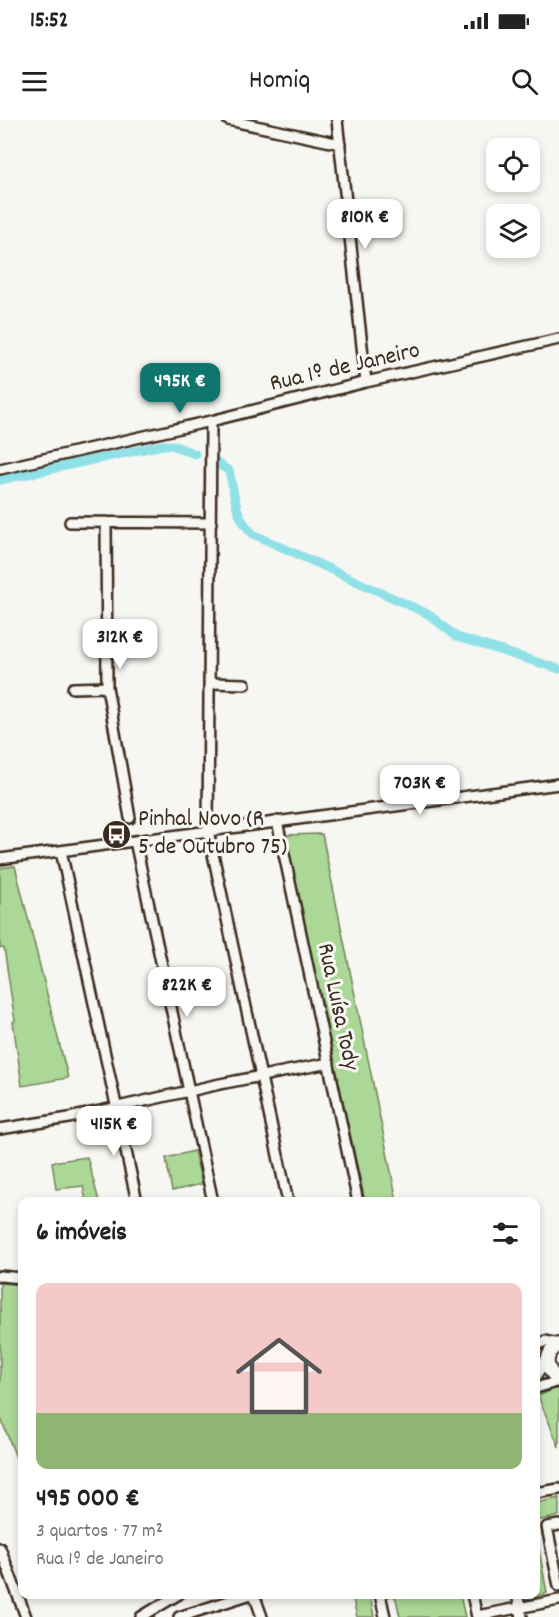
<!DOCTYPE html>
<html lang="pt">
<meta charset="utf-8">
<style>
:root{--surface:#fff;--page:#f6f6f6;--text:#222;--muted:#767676;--line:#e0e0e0;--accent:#0f766e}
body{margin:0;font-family:Dekko,sans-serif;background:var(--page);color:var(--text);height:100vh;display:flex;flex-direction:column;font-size:22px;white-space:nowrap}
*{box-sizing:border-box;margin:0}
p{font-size:20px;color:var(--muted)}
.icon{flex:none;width:33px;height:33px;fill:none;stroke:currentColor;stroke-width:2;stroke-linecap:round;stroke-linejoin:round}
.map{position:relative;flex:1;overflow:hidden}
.side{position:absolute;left:18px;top:1077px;width:522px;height:402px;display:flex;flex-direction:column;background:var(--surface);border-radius:12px;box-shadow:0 3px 9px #0003}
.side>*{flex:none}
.buttons{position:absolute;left:486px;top:18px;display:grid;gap:12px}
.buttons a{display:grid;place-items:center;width:54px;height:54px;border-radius:12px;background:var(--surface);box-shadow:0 3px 9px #0003;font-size:30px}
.price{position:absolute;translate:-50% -51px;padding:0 14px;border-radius:12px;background:#fff;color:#222;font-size:20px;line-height:39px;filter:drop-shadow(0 2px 3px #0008)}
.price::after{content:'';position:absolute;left:50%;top:36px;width:18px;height:14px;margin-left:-9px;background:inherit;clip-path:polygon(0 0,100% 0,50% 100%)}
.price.current{background:var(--accent);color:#fff}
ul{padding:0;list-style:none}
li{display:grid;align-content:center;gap:12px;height:318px;padding:0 18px}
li+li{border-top:2px solid var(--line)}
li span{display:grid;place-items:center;height:186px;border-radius:12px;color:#555}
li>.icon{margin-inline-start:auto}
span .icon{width:108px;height:108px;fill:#fffc;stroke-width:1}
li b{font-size:26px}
h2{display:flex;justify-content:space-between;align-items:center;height:72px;padding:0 18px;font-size:26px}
.status{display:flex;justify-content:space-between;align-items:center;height:42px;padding:0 30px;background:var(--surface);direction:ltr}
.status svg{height:16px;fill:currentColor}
header{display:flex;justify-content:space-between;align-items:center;height:78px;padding:0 18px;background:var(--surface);font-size:27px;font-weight:600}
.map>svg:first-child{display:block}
.green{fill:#abd896;stroke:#73815a;stroke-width:1.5}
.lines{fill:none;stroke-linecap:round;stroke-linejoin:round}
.canal{stroke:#8fe1e7;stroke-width:9}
.minor-casing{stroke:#3b2a1e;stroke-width:14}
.major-casing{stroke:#3b2a1e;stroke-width:16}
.minor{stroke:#f6f6f2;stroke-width:9}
.major{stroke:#f6f6f2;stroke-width:12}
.labels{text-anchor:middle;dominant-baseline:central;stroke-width:6;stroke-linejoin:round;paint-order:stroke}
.street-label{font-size:24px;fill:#3b2a1e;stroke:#f6f6f2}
.poi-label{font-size:24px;fill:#3b2a1e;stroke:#f6f6f2;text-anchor:start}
</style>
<div class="status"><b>15:52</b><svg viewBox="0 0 49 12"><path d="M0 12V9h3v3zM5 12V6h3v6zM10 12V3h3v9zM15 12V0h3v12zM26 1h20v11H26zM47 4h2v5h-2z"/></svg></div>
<header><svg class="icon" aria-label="menu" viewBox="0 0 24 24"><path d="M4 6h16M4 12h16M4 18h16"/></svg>Homiq<svg class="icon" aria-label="search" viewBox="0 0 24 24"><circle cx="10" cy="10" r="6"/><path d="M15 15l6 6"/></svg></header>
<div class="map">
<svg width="559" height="1497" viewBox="0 0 559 1497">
<rect width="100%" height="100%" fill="#f6f6f2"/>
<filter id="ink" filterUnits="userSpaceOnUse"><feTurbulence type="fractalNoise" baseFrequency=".0167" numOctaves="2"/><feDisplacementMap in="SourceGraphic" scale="12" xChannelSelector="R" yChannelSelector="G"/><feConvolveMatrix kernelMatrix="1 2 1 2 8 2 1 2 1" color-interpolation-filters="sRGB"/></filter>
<g filter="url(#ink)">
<!-- green -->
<path class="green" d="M322,714L397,1081H365L284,715Z
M15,746L68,958L22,966L13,902L15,901L4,828H0V748Z
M194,1031L202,1064L172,1071L166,1038Z
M87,1037L99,1081H86L83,1066L56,1069L52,1042Z
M0,1163L22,1165V1353L0,1296Z
M559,1267V1327L538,1276Z
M559,1378V1396L536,1401V1383Z
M536,1413L547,1473L530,1479L529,1475L536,1474Z
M352,1475H370L374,1497H357Z
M388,1475H460L465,1497H400L396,1479L393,1475L389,1477Z"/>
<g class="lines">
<!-- canal -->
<path class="canal" d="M217,343L229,351C235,375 234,396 253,414L428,494L457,517L559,549
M0,360L162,325H172L195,334"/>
<defs>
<path id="minor" d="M228,0L340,24
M337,0L366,262
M211,301L208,711L288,1082
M0,349L211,301L366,262L559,219
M70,402L211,403
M106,402L107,567L130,698
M209,563L245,564
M73,568L107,567
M277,701L358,1082
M135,721L213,1082
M61,731L137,1082
M0,739L559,664
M0,1009L69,998L220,964L329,943
M0,1156L22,1158
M536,1226L545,1221L559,1224
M536,1256L548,1235
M536,1268L559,1261
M536,1373L559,1369
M559,1405L547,1407L559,1466
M0,1428L26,1497
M254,1474L262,1497
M380,1474L385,1497
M472,1474L477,1497
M517,1474L522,1497
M477,1496L559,1480
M141,1497L179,1474
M179,1497L251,1474"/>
<path id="major" d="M559,1224C544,1233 544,1250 559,1259"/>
</defs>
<!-- minor casing -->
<use href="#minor" class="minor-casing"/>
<!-- major casing -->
<use href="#major" class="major-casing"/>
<!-- minor -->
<use href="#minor" class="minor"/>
<!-- major -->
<use href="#major" class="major"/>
</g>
</g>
<!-- icons -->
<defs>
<symbol id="bus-disc" viewBox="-11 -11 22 22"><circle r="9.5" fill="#3b2a1e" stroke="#f6f6f2"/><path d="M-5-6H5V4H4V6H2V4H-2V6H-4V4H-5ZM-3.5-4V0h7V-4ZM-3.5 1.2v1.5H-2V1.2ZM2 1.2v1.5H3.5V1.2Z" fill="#fff"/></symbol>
</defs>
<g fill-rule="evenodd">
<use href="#bus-disc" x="100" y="698" width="33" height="33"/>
</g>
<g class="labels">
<!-- street labels -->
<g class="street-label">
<text transform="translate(345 248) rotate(-13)">Rua 1º de Janeiro</text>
<text transform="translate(337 887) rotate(78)">Rua Luísa Tody</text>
</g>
<!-- poi labels -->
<g class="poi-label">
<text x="138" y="700">Pinhal Novo (R<tspan x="138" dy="28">5 de Outubro 75)</tspan></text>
</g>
</g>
</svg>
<div class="buttons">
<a><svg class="icon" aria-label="locate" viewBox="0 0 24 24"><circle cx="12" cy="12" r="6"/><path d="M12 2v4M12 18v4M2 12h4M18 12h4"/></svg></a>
<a><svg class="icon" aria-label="layers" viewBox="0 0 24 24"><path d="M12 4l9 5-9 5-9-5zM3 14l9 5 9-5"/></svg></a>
</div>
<b class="price" style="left:365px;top:130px">810K €</b>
<b class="price current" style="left:180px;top:294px">495K €</b>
<b class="price" style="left:120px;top:550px">312K €</b>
<b class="price" style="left:420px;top:696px">703K €</b>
<b class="price" style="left:187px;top:898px">822K €</b>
<b class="price" style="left:114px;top:1037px">415K €</b>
<section class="side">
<h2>6 imóveis<svg class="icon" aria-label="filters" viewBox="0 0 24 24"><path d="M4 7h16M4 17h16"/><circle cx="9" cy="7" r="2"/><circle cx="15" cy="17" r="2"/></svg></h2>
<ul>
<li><span style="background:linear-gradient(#f6c9c9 70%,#8fb573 0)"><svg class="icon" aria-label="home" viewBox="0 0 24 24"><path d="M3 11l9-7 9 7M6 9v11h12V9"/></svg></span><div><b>495 000 €</b><p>3 quartos · 77 m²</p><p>Rua 1º de Janeiro</p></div></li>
</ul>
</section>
</div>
